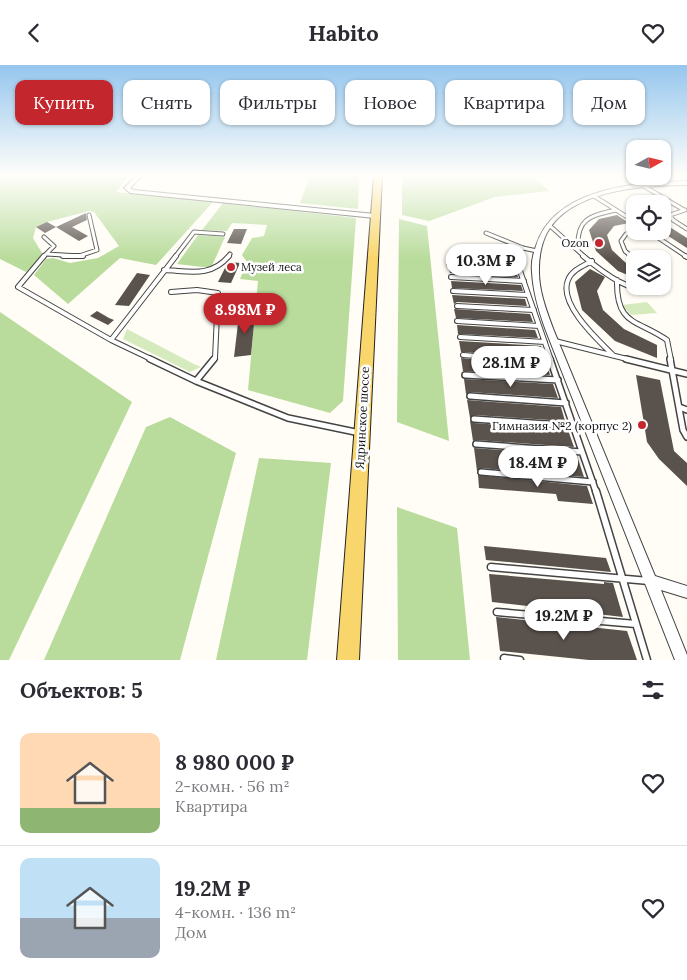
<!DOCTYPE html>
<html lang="ru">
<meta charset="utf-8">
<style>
:root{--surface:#fff;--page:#f7f7f7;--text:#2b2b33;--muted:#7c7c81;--line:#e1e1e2;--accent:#c4262e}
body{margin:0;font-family:Lora,serif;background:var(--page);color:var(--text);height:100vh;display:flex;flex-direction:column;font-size:19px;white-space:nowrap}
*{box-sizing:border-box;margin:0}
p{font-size:16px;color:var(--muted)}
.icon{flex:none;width:28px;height:28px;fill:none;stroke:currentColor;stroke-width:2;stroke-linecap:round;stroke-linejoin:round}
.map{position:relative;height:595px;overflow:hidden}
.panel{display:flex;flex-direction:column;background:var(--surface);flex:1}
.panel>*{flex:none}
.guide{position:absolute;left:15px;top:15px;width:658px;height:45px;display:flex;gap:10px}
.needle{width:32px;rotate:82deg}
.fabs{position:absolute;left:626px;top:75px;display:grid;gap:10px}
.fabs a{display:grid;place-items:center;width:45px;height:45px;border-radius:10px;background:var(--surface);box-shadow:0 1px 4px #0004;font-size:25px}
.price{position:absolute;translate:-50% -42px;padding:0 11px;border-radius:18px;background:#fff;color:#222;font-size:16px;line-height:32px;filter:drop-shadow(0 1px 2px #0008)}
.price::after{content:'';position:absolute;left:50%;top:30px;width:15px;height:11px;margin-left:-8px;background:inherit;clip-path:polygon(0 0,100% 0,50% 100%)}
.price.active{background:var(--accent);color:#fff}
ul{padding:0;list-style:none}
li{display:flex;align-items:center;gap:15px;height:125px;padding:0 20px}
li+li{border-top:1px solid var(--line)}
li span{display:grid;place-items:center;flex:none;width:140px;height:100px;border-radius:10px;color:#555}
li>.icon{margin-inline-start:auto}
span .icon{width:60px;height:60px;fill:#fffc;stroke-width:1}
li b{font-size:21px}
h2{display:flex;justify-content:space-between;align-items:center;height:60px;padding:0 20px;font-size:21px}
.tag{padding:0 18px;border-radius:10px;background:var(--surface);box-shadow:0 1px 4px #0004;font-size:18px;line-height:45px}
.tag.active{background:var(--accent);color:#fff}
header{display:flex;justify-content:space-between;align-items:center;height:65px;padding:0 20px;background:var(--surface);font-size:22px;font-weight:700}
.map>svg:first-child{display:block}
.green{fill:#d5ebbd}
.forest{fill:#b9dc9c}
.building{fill:#5a524d}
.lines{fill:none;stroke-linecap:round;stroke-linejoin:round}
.service-far3-casing{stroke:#444;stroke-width:5}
.service-far2-casing{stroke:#444;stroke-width:6}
.service-far1-casing{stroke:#444;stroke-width:8}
.service-casing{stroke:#444;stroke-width:9}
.minor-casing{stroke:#444;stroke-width:2}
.primary-casing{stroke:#222;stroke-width:2}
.service-far3{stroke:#fff;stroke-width:3}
.service-far2{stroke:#fff;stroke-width:4}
.service-far1{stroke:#fff;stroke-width:5}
.service{stroke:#fff;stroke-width:6}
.minor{fill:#fff;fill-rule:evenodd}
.primary{fill:#f9d66b;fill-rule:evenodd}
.poi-dot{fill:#c4262e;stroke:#fff;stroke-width:2}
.labels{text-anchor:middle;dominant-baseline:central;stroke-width:5;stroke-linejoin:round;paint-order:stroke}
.far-poi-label{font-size:11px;fill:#111;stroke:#fff;text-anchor:end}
.street-label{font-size:12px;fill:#111;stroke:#fff}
.poi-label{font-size:12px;fill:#111;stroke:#fff;text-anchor:end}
</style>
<header><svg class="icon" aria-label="back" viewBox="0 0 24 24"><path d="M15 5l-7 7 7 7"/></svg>Habito<svg class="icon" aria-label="heart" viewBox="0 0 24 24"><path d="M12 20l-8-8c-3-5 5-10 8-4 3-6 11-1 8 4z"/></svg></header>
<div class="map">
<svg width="687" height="595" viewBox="0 0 687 595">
<rect width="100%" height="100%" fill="#fffdf5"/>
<!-- green -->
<path class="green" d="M647,237L657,248L631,250L622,240Z
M127,264L194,299L201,302L190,307L123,274Z"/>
<!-- forest -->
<path class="forest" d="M0,111H129L116,127L213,137L156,200L120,193L68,239L34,210L46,194L53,193L70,198L98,193L119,181L94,147L89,146L47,157L36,162L33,173L42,188L39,195L26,207L0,194Z
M310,111H359L358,144L300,138Z
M402,111H531L550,126L495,132L429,156L402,150Z
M223,138L356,153L343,336L330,348L248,325L258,216L240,214L247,197L242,190L252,173L264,171L267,160L232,158L227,166L202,165Z
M399,154L427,161L449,376L397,357Z
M198,170L225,172L211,203L177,199Z
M0,247L132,337L9,595H0Z
M170,352L236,388L180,595H44L146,362Z
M259,393L331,398L307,595H216Z
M397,442L457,463L470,595H398Z"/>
<!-- building -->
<path class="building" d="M645,131L662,136L665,139H639Z
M86,148L87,155L72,162L88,171L79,176L56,162Z
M617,150L629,158L614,161L607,170L612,185L627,199L635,202V213L618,206L596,186L589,165L599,154Z
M47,157L56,162L45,168L36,162Z
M662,157L687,173V183L662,167Z
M234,164H247L241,179L227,178Z
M500,186H508L513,199L448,195L504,196Z
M228,197L240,198L231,218L218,217Z
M449,203L516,207L518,212L450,208Z
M590,204L605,212L597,226L603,245L624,264L657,280V293L615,276L582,245L575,217Z
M137,208L150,210L129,241L115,240Z
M451,216L521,220L523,226L452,223Z
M452,230L525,234L527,241L457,237L454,239Z
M454,244L530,249L533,257L456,253Z
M97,246L109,253L114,255L108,260L90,251Z
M255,249L251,290L234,292L239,250Z
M457,260L535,265L538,273L458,269Z
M459,276L541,281L544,292L461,287Z
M461,293L547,301L550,310L463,306Z
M636,310L660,315L674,386L687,398V421L659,394L647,377Z
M464,314L553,319L558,333L470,327L466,329Z
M467,335L561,342L565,356L474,350L470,353Z
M470,356L474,358L568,365L574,382L476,375L473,376Z
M474,383L577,391L584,412L481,403L477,406Z
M478,410L587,421L593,439L558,436L556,429L479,423Z
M484,481L606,493L611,507L486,495Z
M489,509L604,519V517L613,518L623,552L492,537Z
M496,552L627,566L637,595H589L500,586Z"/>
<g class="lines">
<defs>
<path id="service-far3" d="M642,120L684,145
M594,131L635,157
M685,145L670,150L673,155L687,164
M549,160L585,192
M648,166L687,192
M486,168L523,183L537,186
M578,185C576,154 589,151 616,145
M47,189L79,191L97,185L89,150
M43,192L54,181L44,172
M175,192L194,167L223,169
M228,192L230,189
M517,192L516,188L523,183
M632,192L625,186L621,176L626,169L635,166"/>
<path id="service-far2" d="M44,191L18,222L111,275L153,295
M63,191H83
M517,191L519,203
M583,191C606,210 631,229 661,226L665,220V211L662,208
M630,191L635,195
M685,191L687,192
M592,196C583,201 572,205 568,215C558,239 598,275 613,290
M449,199L519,203L551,295
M164,205C190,206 210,213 229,191
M451,212L524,216
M617,215C616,261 637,254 667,275L671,295
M453,226L528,230
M171,227L197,225L218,228L215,293L213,295
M457,241L534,245
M457,256L539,261
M460,272L545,277
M111,275L176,191
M555,276L631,295
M463,290L527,295"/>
<path id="service-far1" d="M150,294L196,316L288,353L360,368
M511,294L551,297
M550,294L596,427
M626,294L687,309
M670,294L683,365L687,372
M465,310L558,315
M196,316L214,294
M470,331L566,338
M679,342L687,345
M474,354L574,361
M476,379L582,387
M481,407L593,417"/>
<path id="service" d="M596,426L647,595
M491,502L649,516
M497,547L636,559
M504,593L520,595"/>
<path id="minor" d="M136,111H142L130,123L134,125L375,149L378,151L375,153L130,128L124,123Z
M687,116V120C645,120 575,125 550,163C542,174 539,191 539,203C538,225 547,247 554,266L655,511L687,521V533L661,525L687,590V595H675L546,266C539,247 533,227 532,207C531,198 533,189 536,181C554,123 636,117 687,116Z"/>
<path id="primary" d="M374,111H382L359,595H337Z"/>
</defs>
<!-- service-far3 casing -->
<use href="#service-far3" class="service-far3-casing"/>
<!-- service-far2 casing -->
<use href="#service-far2" class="service-far2-casing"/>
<!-- service-far1 casing -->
<use href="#service-far1" class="service-far1-casing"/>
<!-- service casing -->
<use href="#service" class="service-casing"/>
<!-- minor casing -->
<use href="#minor" class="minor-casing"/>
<!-- primary casing -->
<use href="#primary" class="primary-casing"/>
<!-- service-far3 -->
<use href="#service-far3" class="service-far3"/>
<!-- service-far2 -->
<use href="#service-far2" class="service-far2"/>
<!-- service-far1 -->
<use href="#service-far1" class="service-far1"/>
<!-- service -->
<use href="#service" class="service"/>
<!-- minor -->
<use href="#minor" class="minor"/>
<!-- primary -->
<use href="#primary" class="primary"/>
</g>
<!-- sky -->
<linearGradient id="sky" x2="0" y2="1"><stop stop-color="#95c6ee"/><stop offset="0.57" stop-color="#fffefa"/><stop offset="1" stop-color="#fffefa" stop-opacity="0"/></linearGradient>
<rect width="687" height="194" fill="url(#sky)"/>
<!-- markers -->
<g class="poi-dot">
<circle cx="599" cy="178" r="5"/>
<circle cx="231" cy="202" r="5"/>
<circle cx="642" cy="360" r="5"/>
</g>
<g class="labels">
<!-- far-poi labels -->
<g class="far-poi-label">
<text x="589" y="178">Ozon</text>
<text x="241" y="202" text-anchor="start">Музей леса</text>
</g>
<!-- street labels -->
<g class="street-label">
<text transform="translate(362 353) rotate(-87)">Ядринское шоссе</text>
</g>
<!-- poi labels -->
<g class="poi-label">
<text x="632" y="360">Гимназия №2 (корпус 2)</text>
</g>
</g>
</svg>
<div class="fabs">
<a><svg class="needle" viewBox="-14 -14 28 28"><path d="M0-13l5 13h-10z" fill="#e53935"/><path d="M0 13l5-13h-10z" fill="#7c7c81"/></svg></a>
<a><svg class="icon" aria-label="locate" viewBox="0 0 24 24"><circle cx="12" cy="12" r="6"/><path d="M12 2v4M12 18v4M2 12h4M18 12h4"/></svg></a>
<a><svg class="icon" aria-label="layers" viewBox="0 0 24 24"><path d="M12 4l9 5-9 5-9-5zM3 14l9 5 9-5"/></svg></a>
</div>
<b class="price" style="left:486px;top:221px">10.3M ₽</b>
<b class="price active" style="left:245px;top:270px">8.98M ₽</b>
<b class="price" style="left:511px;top:323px">28.1M ₽</b>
<b class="price" style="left:538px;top:423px">18.4M ₽</b>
<b class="price" style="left:564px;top:576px">19.2M ₽</b>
<div class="guide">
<a class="tag active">Купить</a>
<a class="tag">Снять</a>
<a class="tag">Фильтры</a>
<a class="tag">Новое</a>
<a class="tag">Квартира</a>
<a class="tag">Дом</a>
</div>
</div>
<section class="panel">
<h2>Объектов: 5<svg class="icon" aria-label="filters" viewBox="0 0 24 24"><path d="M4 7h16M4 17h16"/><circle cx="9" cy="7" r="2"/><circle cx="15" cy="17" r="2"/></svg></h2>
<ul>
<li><span style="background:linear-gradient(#ffd9b3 75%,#8fb573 0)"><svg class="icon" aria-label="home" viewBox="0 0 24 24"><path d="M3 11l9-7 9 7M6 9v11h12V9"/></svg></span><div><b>8 980 000 ₽</b><p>2-комн. · 56 m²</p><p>Квартира</p></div><svg class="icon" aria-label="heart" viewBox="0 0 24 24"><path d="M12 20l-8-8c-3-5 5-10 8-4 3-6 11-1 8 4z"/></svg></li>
<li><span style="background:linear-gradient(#bfe0f5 60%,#9aa5b1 0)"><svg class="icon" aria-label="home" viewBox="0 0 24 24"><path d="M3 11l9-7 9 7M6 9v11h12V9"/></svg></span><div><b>19.2M ₽</b><p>4-комн. · 136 m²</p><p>Дом</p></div><svg class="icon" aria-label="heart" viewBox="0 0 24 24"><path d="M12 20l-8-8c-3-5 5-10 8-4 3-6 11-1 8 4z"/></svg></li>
</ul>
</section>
